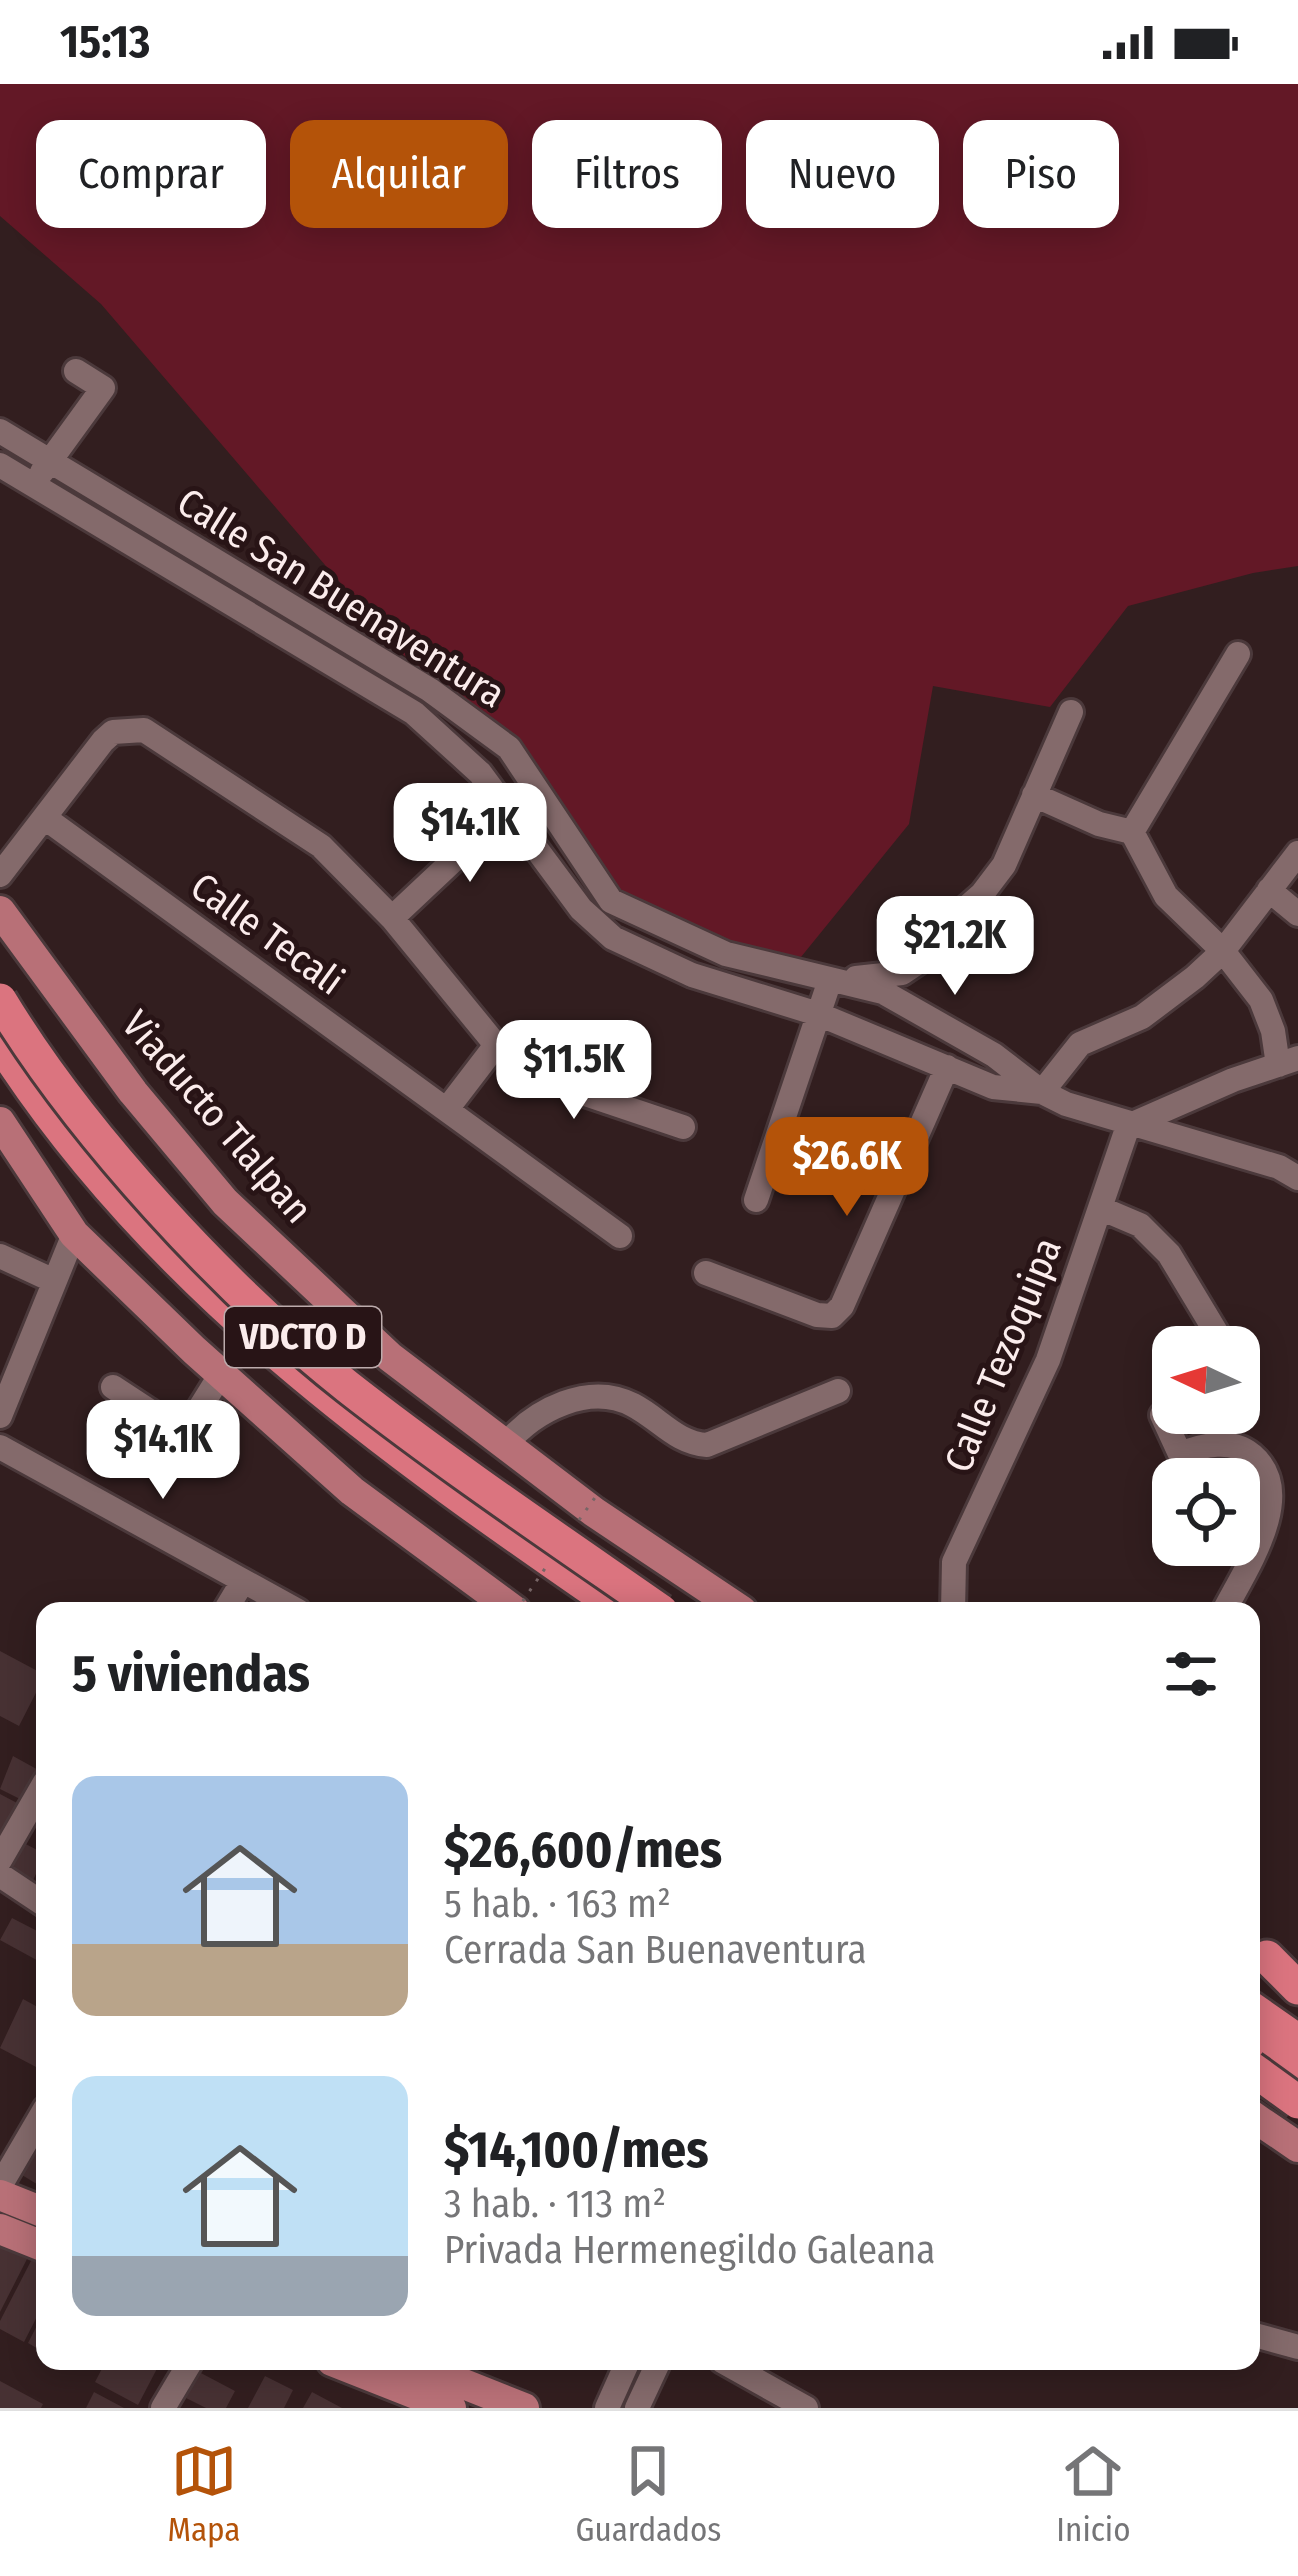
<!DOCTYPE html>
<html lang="es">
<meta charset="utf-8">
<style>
:root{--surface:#fff;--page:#f2f2f2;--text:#202124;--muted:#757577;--line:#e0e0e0;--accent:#b45309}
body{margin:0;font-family:"Fira Sans Condensed",sans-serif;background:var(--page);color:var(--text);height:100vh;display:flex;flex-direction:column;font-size:45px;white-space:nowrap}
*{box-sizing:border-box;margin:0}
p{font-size:39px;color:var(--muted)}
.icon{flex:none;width:66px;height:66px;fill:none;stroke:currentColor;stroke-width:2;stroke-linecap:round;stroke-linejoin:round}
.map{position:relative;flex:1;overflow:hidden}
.drawer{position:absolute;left:36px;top:1518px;width:1224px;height:768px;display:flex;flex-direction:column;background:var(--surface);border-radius:24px;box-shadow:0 6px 30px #0003}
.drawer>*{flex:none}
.top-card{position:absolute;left:36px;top:36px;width:1227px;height:108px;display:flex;gap:24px}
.needle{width:78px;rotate:274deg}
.controls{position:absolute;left:1152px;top:1242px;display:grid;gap:24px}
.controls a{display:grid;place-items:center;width:108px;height:108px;border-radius:24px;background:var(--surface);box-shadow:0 6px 30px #0003;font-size:60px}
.price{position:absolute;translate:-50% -102px;padding:0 27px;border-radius:24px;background:#fff;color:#222;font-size:39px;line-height:78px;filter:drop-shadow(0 3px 6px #0008)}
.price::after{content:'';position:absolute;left:50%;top:72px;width:36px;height:27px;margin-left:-18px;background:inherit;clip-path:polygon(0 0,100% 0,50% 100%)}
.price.selected{background:var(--accent);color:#fff}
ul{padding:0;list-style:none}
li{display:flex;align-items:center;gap:36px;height:300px;padding:0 36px}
li span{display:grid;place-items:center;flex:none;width:336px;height:240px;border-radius:24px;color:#555}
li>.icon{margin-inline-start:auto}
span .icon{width:144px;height:144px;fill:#fffc;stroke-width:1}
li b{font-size:51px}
h2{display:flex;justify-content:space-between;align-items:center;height:144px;padding:0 36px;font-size:51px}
.pill{padding:0 42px;border-radius:24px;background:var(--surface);box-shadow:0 6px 30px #0003;font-size:42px;line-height:108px}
.pill.selected{background:var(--accent);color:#fff}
.status{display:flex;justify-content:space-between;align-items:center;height:84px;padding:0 60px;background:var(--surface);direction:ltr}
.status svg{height:33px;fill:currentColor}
.tab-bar{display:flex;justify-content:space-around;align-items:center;height:168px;border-top:3px solid var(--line);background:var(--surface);font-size:33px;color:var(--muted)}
.tab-bar a{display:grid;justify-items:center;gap:6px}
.tab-bar .selected{color:var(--accent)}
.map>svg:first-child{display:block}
.green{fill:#631826}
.building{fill:#473133}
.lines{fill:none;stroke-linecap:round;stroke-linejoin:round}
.minor-casing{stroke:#4b393b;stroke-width:30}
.major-casing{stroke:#4b393b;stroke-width:36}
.highway-casing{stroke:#4b393b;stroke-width:39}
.minor{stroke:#846a6b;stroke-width:24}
.major{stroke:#b87077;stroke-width:30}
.highway{stroke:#db747f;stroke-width:33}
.highway-bridge-casing{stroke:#4b393b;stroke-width:39;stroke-linecap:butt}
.path-bridge{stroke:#776566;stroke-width:3;stroke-dasharray:3 9;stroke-linecap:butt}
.highway-bridge{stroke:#db747f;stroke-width:33}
.labels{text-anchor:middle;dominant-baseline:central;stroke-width:10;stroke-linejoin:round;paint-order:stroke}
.shield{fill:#281416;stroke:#bcabac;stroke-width:3}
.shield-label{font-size:36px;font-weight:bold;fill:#fbecec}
.street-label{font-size:39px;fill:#fbecec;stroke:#281416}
</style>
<div class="status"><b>15:13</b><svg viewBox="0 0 49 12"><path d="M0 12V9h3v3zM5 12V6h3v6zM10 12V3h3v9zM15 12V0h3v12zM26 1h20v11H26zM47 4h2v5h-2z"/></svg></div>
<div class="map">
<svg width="1298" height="2324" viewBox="0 0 1298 2324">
<rect width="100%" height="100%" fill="#321e1f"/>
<!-- green -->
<path class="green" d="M0,0H1298V482L1253,489L1128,522L1050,623L933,602L909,740L801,873L727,860L599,799L469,627L398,566L101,220L0,132Z"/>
<!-- building -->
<path class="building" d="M0,1567L45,1591L19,1642L0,1632Z
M13,1672L42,1688L26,1718L0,1705Z
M0,1710L17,1719L0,1752Z
M14,1754L45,1770L30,1803L0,1787Z
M12,1834L45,1851L42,1879L0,1856Z
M23,1915L45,1927V1966L36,1983L0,1964Z
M31,2063L45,2072V2105L17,2088Z
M0,2161L27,2175L0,2228Z
M32,2175L45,2182V2217L24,2258L0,2245V2237Z
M45,2226V2269L28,2259Z
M106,2277H161L138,2321L95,2298Z
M199,2288L235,2307L226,2324H206L186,2314Z
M265,2292L293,2306L284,2324H248Z
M0,2297L43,2320L41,2324H0Z
M94,2308L124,2324H86Z
M312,2308L342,2324H303Z"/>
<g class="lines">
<defs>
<path id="minor" d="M0,347L430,606L509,664L611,817L726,870L883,908L994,971L1042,1008L1066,1020L1279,1083L1298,1094
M0,381L414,629L480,689L581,825L613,854L692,891L818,930L993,1003L1042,1008
M42,388L103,304L76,287
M1034,711L1099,740L1132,748L1166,812L1223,867L1261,916L1273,947L1278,981
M45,734L620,1152
M1132,748L1238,570
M0,791L103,657L113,648L144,646L321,762L392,834L496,961L582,1009L683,1043
M1269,806L1298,830
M392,834L508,725
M856,894L902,889L917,879L950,838L982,810L1004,781L1071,628
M1042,1008L1080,960L1142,933L1195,893L1223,867L1298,769
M447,1025L496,961
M756,1116L830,896
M1100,1124L1140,1141L1169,1170L1225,1263
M0,1172L54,1197
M706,1189L817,1231L832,1232L842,1222L947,983
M113,1303L180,1347L188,1343L221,1290
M1162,1331L1180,1370
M0,1332L74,1150
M506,1360C535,1326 589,1298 633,1321C660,1335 676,1359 707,1361L838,1307
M0,1363L298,1527
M1190,1395L1180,1370C1203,1361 1231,1354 1252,1371C1298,1410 1245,1486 1224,1527
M1217,1461V1463
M225,1527L243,1497
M953,1527L954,1478L1048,1276L1128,1042L1233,996L1298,974
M0,1776L45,1698
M0,1791L45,1821
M0,2102L45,2025
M1251,2250L1298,2263
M722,2277L806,2324
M163,2324L191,2277
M607,2324L628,2277
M637,2324L659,2277"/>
<path id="major" d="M0,827L133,1008L225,1118L390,1273L594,1428L742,1527
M0,1038L74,1150L194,1266L352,1407L515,1527
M1251,2031L1298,2063
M0,2111L45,2129
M0,2145L45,2163
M332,2277L451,2324
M406,2277L524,2324"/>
<path id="highway" d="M0,958C155,1201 389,1366 623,1527
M1267,1873L1298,1904
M1251,1924L1298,1957
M1251,1959L1298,1991"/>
</defs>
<!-- minor casing -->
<use href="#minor" class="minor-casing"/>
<!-- major casing -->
<use href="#major" class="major-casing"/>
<!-- highway casing -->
<use href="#highway" class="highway-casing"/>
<!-- minor -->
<use href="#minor" class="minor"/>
<!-- major -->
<use href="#major" class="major"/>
<!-- highway -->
<use href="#highway" class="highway"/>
<defs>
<path id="highway-bridge" d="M0,916C81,1050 225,1206 348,1303C449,1382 556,1454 661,1527
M1251,1984L1298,2018"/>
</defs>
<!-- highway-bridge casing -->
<use href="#highway-bridge" class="highway-bridge-casing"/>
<!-- path-bridge -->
<path class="path-bridge" d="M579,1436L599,1408
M516,1527L546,1483"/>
<!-- highway-bridge -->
<use href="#highway-bridge" class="highway-bridge"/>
</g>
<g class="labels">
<!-- shield labels -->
<rect class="shield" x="225" y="1223" width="156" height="60" rx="9"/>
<g class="shield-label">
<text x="303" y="1253">VDCTO D</text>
</g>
<!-- street labels -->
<g class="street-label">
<text transform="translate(341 514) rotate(32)">Calle San Buenaventura</text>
<text transform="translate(267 850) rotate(36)">Calle Tecali</text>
<text transform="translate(217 1033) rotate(49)">Viaducto Tlalpan</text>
<text transform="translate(1003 1271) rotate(-68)">Calle Tezoquipa</text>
</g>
</g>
</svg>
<div class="controls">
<a><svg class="needle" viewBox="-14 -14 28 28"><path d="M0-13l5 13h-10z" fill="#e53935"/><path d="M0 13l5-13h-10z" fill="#757577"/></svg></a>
<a><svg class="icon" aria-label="locate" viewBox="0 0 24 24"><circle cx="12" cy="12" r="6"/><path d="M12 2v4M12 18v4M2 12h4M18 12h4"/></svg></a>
</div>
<b class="price" style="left:470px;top:801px">$14.1K</b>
<b class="price" style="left:955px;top:914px">$21.2K</b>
<b class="price" style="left:574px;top:1038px">$11.5K</b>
<b class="price selected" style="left:847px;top:1135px">$26.6K</b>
<b class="price" style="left:163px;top:1418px">$14.1K</b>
<div class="top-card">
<a class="pill">Comprar</a>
<a class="pill selected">Alquilar</a>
<a class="pill">Filtros</a>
<a class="pill">Nuevo</a>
<a class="pill">Piso</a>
</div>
<section class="drawer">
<h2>5 viviendas<svg class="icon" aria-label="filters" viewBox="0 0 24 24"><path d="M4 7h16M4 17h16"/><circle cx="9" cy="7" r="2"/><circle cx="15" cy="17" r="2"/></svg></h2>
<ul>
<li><span style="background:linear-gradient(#a9c7e8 70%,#b9a48a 0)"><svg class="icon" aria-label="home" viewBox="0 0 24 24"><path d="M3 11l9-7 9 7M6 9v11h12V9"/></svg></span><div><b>$26,600/mes</b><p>5 hab. · 163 m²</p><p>Cerrada San Buenaventura</p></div></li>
<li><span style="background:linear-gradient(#bfe0f5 75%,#9aa5b1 0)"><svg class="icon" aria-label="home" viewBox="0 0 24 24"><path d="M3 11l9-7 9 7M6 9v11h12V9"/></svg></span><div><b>$14,100/mes</b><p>3 hab. · 113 m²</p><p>Privada Hermenegildo Galeana</p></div></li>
</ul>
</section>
</div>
<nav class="tab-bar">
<a class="selected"><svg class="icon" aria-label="map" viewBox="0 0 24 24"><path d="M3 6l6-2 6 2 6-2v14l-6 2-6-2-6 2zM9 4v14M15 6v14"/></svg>Mapa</a>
<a><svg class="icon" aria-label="saved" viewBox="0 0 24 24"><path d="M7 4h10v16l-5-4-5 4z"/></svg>Guardados</a>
<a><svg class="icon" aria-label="home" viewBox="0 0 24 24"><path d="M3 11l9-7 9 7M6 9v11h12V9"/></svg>Inicio</a>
</nav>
